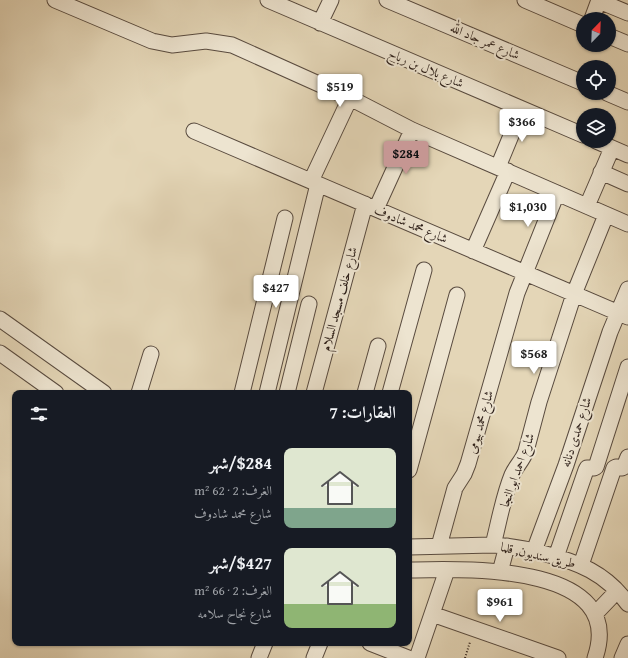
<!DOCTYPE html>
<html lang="ar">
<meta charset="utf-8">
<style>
:root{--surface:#171b24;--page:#20242c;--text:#f1f3f6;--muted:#9ea1a6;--accent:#c59692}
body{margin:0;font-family:"Gentium Book Plus",Amiri,serif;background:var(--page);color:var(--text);direction:rtl;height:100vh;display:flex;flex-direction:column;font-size:15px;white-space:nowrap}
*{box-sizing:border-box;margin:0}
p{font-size:13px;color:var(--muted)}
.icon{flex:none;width:22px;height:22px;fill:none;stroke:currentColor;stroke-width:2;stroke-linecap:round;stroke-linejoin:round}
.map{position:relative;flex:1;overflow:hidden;direction:ltr}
.details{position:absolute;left:12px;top:390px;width:400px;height:256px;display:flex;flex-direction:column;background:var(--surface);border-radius:8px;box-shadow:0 1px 3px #0004;direction:rtl}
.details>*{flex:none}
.needle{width:26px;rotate:23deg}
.fabs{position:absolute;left:576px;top:12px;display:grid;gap:8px}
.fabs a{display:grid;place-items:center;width:40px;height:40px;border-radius:50%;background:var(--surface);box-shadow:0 1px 3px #0004;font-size:20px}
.price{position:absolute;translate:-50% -34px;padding:0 9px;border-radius:4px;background:#fff;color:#222;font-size:13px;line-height:26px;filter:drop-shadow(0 1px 2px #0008)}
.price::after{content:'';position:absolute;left:50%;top:24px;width:12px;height:9px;margin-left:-6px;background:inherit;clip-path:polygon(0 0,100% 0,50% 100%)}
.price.active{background:var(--accent);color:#111}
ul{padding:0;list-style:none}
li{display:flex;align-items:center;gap:12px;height:100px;padding:0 16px}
li span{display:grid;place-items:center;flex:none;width:112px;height:80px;border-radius:8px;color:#555}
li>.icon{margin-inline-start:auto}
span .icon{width:48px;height:48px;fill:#fffc;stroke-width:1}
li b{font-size:17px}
h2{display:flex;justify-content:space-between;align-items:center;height:48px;padding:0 16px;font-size:17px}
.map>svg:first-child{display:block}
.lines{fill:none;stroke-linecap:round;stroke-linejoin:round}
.minor-casing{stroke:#594b3f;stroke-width:17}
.path{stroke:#2b1d17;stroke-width:2;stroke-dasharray:1 2;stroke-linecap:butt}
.minor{stroke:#ede4d0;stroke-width:15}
.labels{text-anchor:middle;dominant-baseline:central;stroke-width:4;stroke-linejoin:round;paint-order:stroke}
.street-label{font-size:13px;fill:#2b1d17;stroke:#ede4d0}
</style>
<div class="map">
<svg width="628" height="658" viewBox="0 0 628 658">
<rect width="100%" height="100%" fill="#e4d6b7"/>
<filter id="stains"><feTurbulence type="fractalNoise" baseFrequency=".005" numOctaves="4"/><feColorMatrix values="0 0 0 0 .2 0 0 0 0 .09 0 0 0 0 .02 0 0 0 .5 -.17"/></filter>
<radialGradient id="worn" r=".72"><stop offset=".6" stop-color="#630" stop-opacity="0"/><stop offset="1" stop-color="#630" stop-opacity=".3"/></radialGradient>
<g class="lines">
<defs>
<path id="minor" d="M55,0L152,41L172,45L206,41L232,45L350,98L412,130L628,224
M268,0L583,135
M387,0L583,83
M525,0L583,25
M599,1L628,13
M592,19L599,0
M320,23L331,0
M609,36L628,44
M607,93L628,102
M194,131L628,317
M596,141L628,155
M498,167L522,109
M601,172L628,184
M311,181L350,98
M587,206L612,148
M376,209L412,130
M473,251L508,171
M0,319L104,393
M0,353L56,393
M139,393L151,354
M242,393L285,218
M267,393L318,184
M287,393L309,304
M314,393L365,204
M365,393L378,346
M390,393L424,270
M409,470L457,295
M493,545C499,522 503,497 512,475C516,466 523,460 526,451L539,402L574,294L606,215
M439,546L455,488L464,474L468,464L517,293L557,193
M409,547L493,545C510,546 526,549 542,553C578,562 606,573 628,604
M534,551L566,465L610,332L628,289
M556,557L586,470L587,468H594L596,467L628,367
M581,565L614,468L616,467L622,468L624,467L628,457
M409,570C462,569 628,562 595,658
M500,572L507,546
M596,613L617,591
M432,614L558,658
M370,643L408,658
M259,658L265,643
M314,658L320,643
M417,658L447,570
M622,658L628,644"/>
</defs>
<!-- minor casing -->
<use href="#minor" class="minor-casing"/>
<!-- path -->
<path class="path" d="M465,658L470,642"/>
<!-- minor -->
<use href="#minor" class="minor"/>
</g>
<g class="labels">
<!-- street labels -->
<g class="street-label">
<text transform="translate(485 41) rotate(23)">شارع عمر جاد الله</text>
<text transform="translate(426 68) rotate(23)">شارع بلال بن رباح</text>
<text transform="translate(411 224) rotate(23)">شارع محمد شادوف</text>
<text transform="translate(339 299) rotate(-75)">شارع خلف مسجد السلام</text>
<text transform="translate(480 422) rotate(-74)">شارع محمد بيومى</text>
<text transform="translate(576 432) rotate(-72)">شارع حمدى دنانه</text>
<text transform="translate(517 470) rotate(-70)">شارع احمد ابو النجا</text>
<text transform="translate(538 555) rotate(13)">طريق سنديون, قلما</text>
</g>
</g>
<rect width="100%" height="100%" filter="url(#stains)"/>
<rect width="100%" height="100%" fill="url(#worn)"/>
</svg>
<div class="fabs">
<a><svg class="needle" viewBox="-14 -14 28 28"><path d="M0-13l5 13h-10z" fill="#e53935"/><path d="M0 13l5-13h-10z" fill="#9ea1a6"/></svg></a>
<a><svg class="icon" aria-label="locate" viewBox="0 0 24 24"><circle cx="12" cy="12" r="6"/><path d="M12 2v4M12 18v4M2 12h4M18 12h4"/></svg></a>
<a><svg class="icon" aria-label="layers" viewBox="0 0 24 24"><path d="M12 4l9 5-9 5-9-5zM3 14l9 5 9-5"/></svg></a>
</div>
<b class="price" style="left:340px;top:108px">$519</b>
<b class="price" style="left:522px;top:143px">$366</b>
<b class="price active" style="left:406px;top:175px">$284</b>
<b class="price" style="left:528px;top:228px">$1,030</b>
<b class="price" style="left:276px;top:309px">$427</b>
<b class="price" style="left:534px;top:375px">$568</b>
<b class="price" style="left:500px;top:623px">$961</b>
<section class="details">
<h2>العقارات: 7<svg class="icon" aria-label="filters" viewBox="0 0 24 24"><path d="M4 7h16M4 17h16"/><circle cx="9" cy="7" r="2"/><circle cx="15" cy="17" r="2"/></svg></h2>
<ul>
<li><span style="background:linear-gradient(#dfe7d0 75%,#7fa58c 0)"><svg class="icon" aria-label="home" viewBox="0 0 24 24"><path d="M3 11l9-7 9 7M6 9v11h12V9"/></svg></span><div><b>$284/شهر</b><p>الغرف: 2 · 62 m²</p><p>شارع محمد شادوف</p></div></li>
<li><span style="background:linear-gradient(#dfe7d0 70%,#8fb573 0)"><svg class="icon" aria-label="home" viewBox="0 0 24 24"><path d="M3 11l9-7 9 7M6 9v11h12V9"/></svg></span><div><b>$427/شهر</b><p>الغرف: 2 · 66 m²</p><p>شارع نجاح سلامه</p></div></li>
</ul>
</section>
</div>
